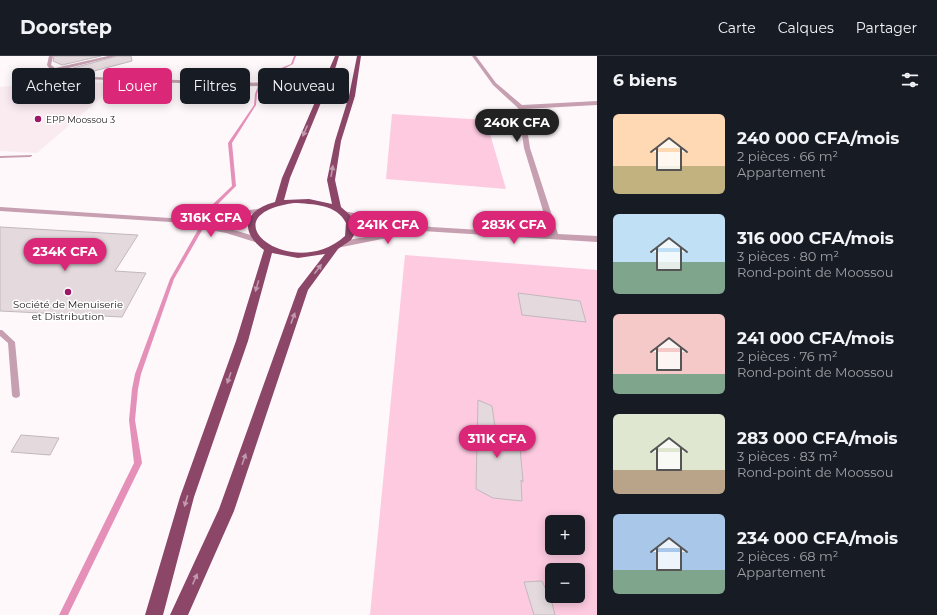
<!DOCTYPE html>
<html lang="fr">
<meta charset="utf-8">
<style>
:root{--surface:#171b24;--page:#20242c;--text:#f1f3f6;--muted:#9ea1a6;--line:#363941;--accent:#db2777}
body{margin:0;font-family:Montserrat,sans-serif;background:var(--page);color:var(--text);height:100vh;display:flex;flex-direction:column;font-size:15px;white-space:nowrap}
*{box-sizing:border-box;margin:0}
p{font-size:13px;color:var(--muted)}
.icon{flex:none;width:22px;height:22px;fill:none;stroke:currentColor;stroke-width:2;stroke-linecap:round;stroke-linejoin:round}
.map{position:relative;flex:1;overflow:hidden}
.sheet{display:flex;flex-direction:column;background:var(--surface);width:340px}
.sheet>*{flex:none}
.hud{position:absolute;left:12px;top:12px;width:380px;height:36px;display:flex;gap:8px}
.tools{position:absolute;left:545px;top:459px;display:grid;gap:8px}
.tools a{display:grid;place-items:center;width:40px;height:40px;border-radius:6px;background:var(--surface);box-shadow:0 2px 10px #0003;font-size:20px}
.price{position:absolute;translate:-50% -34px;padding:0 9px;border-radius:14px;background:var(--accent);color:#fff;font-size:13px;line-height:26px;filter:drop-shadow(0 1px 2px #0008)}
.price::after{content:'';position:absolute;left:50%;top:24px;width:12px;height:9px;margin-left:-6px;background:inherit;clip-path:polygon(0 0,100% 0,50% 100%)}
.price.on{background:#222;color:#fff}
ul{padding:0;list-style:none}
li{display:flex;align-items:center;gap:12px;height:100px;padding:0 16px}
li span{display:grid;place-items:center;flex:none;width:112px;height:80px;border-radius:6px;color:#555}
li>.icon{margin-inline-start:auto}
span .icon{width:48px;height:48px;fill:#fffc;stroke-width:1}
li b{font-size:17px}
h2{display:flex;justify-content:space-between;align-items:center;height:48px;padding:0 16px;font-size:17px}
.pill{padding:0 14px;border-radius:6px;background:var(--surface);box-shadow:0 2px 10px #0003;font-size:14px;line-height:36px}
.pill.on{background:var(--accent);color:#fff}
header{display:flex;align-items:center;gap:24px;box-sizing:border-box;height:56px;padding:0 20px;background:var(--surface);border-bottom:1px solid var(--line)}
header strong{font-size:19px}
nav{display:flex;gap:22px;margin-inline-start:auto;font-size:14px}
main{display:flex;flex:1;min-height:0}
.map>svg:first-child{display:block}
.built{fill:#faebf1}
.green{fill:#fdcae0;fill-rule:evenodd}
.lines{fill:none;stroke-linecap:round;stroke-linejoin:round}
.stream{fill:#e590b8;fill-rule:evenodd}
.building{fill:#e4dade;stroke:#c2b8bc}
.service{fill:#c6a0b0;fill-rule:evenodd}
.minor{fill:#c6a0b0;fill-rule:evenodd}
.tertiary{fill:#c6a0b0;fill-rule:evenodd}
.trunk{fill:#8c4668;fill-rule:evenodd}
.oneway{fill:#c099ac}
.poi-dot{fill:#9d1667;stroke:#fff;stroke-width:1.5}
.labels{text-anchor:middle;dominant-baseline:central;stroke-width:3;stroke-linejoin:round;paint-order:stroke}
.far-poi-label{font-size:9px;fill:#242022;stroke:#fff;text-anchor:start}
.poi-label{font-size:10px;fill:#242022;stroke:#fff}
</style>
<header>
<strong>Doorstep</strong>
<nav><a>Carte</a><a>Calques</a><a>Partager</a></nav>
</header>
<main>
<div class="map">
<svg width="597" height="559" viewBox="0 0 597 559">
<rect width="100%" height="100%" fill="#fef8fb"/>
<!-- built -->
<path class="built" d="M46,26L118,27L37,97L0,95V31Z"/>
<!-- green -->
<path class="green" d="M392,58L486,64L506,133L386,123Z
M405,199L597,214V559H370ZM552,466H578V492H552ZM552,514H578V540H552Z"/>
<g class="lines">
<!-- stream -->
<path class="stream" d="M294,0H296L293,8L276,17L260,31L257,38L256,49L232,87L236,130L216,150L174,223L141,318L138,333L135,364L142,407L68,559H59L134,407L129,364L132,333L135,318L170,223L212,149L232,130L228,87L254,49L255,38L258,30L274,15L291,8Z"/>
</g>
<!-- building -->
<path class="building" d="M54,0H101L62,9L53,5Z
M117,0H131L132,5L94,15L88,19H62L59,16Z
M53,21L62,24H82L70,34L36,33Z
M0,171L138,179L115,215L146,217L122,261L0,255Z
M518,237L580,245L586,266L522,259Z
M478,344L492,350L495,371L519,379L523,426L521,424L522,445L493,442L476,433Z
M21,379L59,382L50,399L11,396Z
M542,525L552,547L555,559H534L524,526Z"/>
<g class="lines">
<!-- service -->
<path class="service" d="M32,99V100L30,101L0,102V100Z
M0,274H2L15,286L20,339L19,341L16,342L13,341L12,339L8,287L0,280Z"/>
<!-- minor -->
<path class="minor" d="M49,0H53L51,9L55,12L108,0H116L57,15L59,19L62,20L324,29L327,31L324,33L62,22L55,21L47,9Z
M472,0H476L496,27L522,49L597,45V49L524,53L530,92L558,178L597,180V186L422,175L418,178L387,182L342,191L339,190L338,188L342,185L413,173L340,159L339,157L343,155L431,171L550,178L524,92L518,52L493,29Z"/>
<!-- tertiary -->
<path class="tertiary" d="M0,151L170,162L222,159L262,152L266,154L262,156L222,163L192,165L227,172L258,181L259,183L255,186L226,177L185,169V166H170L0,155Z"/>
<!-- trunk -->
<path class="trunk" d="M335,0H339L336,10L290,122L284,144L309,143L332,148L327,124L335,85L349,40L357,0H361L355,40L341,85L335,124L341,151L350,159L354,167V179L351,184L338,193L308,234L234,455L188,559H170L219,453L298,233L325,198L298,202L272,197L248,285L194,441L163,559H145L180,441L236,285L264,194C238,174 245,154 275,146L282,122ZM294,147C312,148 337,148 346,167L345,180C291,228 205,159 294,147Z"/>
</g>
<!-- one-way arrows -->
<defs><path id="oneway-solid" d="M-6-.8H1V-3.2L6.5 0L1 3.2V.8H-6Z"/></defs>
<g class="oneway">
<use href="#oneway-solid" transform="translate(305 75) rotate(114)"/>
<use href="#oneway-solid" transform="translate(332 115) rotate(-80)"/>
<use href="#oneway-solid" transform="translate(318 213) rotate(-53)"/>
<use href="#oneway-solid" transform="translate(257 230) rotate(106)"/>
<use href="#oneway-solid" transform="translate(293 262) rotate(-70)"/>
<use href="#oneway-solid" transform="translate(229 322) rotate(109)"/>
<use href="#oneway-solid" transform="translate(244 403) rotate(-71)"/>
<use href="#oneway-solid" transform="translate(186 445) rotate(106)"/>
<use href="#oneway-solid" transform="translate(195 523) rotate(-66)"/>
</g>
<!-- markers -->
<g class="poi-dot">
<circle cx="38" cy="63" r="4"/>
<circle cx="68" cy="236" r="4"/>
</g>
<g class="labels">
<!-- far-poi labels -->
<g class="far-poi-label">
<text x="46" y="63">EPP Moossou 3</text>
</g>
<!-- poi labels -->
<g class="poi-label">
<text x="68" y="248">Société de Menuiserie<tspan x="68" dy="12">et Distribution</tspan></text>
</g>
</g>
</svg>
<div class="tools">
<a>+</a>
<a>−</a>
</div>
<b class="price on" style="left:517px;top:87px">240K CFA</b>
<b class="price" style="left:211px;top:182px">316K CFA</b>
<b class="price" style="left:388px;top:189px">241K CFA</b>
<b class="price" style="left:514px;top:189px">283K CFA</b>
<b class="price" style="left:65px;top:216px">234K CFA</b>
<b class="price" style="left:497px;top:403px">311K CFA</b>
<div class="hud">
<a class="pill">Acheter</a>
<a class="pill on">Louer</a>
<a class="pill">Filtres</a>
<a class="pill">Nouveau</a>
</div>
</div>
<section class="sheet">
<h2>6 biens<svg class="icon" aria-label="filters" viewBox="0 0 24 24"><path d="M4 7h16M4 17h16"/><circle cx="9" cy="7" r="2"/><circle cx="15" cy="17" r="2"/></svg></h2>
<ul>
<li><span style="background:linear-gradient(#ffd9b3 65%,#c2b280 0)"><svg class="icon" aria-label="home" viewBox="0 0 24 24"><path d="M3 11l9-7 9 7M6 9v11h12V9"/></svg></span><div><b>240 000 CFA/mois</b><p>2 pièces · 66 m²</p><p>Appartement</p></div></li>
<li><span style="background:linear-gradient(#bfe0f5 60%,#7fa58c 0)"><svg class="icon" aria-label="home" viewBox="0 0 24 24"><path d="M3 11l9-7 9 7M6 9v11h12V9"/></svg></span><div><b>316 000 CFA/mois</b><p>3 pièces · 80 m²</p><p>Rond-point de Moossou</p></div></li>
<li><span style="background:linear-gradient(#f6c9c9 75%,#7fa58c 0)"><svg class="icon" aria-label="home" viewBox="0 0 24 24"><path d="M3 11l9-7 9 7M6 9v11h12V9"/></svg></span><div><b>241 000 CFA/mois</b><p>2 pièces · 76 m²</p><p>Rond-point de Moossou</p></div></li>
<li><span style="background:linear-gradient(#dfe7d0 70%,#b9a48a 0)"><svg class="icon" aria-label="home" viewBox="0 0 24 24"><path d="M3 11l9-7 9 7M6 9v11h12V9"/></svg></span><div><b>283 000 CFA/mois</b><p>3 pièces · 83 m²</p><p>Rond-point de Moossou</p></div></li>
<li><span style="background:linear-gradient(#a9c7e8 70%,#7fa58c 0)"><svg class="icon" aria-label="home" viewBox="0 0 24 24"><path d="M3 11l9-7 9 7M6 9v11h12V9"/></svg></span><div><b>234 000 CFA/mois</b><p>2 pièces · 68 m²</p><p>Appartement</p></div></li>
</ul>
</section>
</main>
